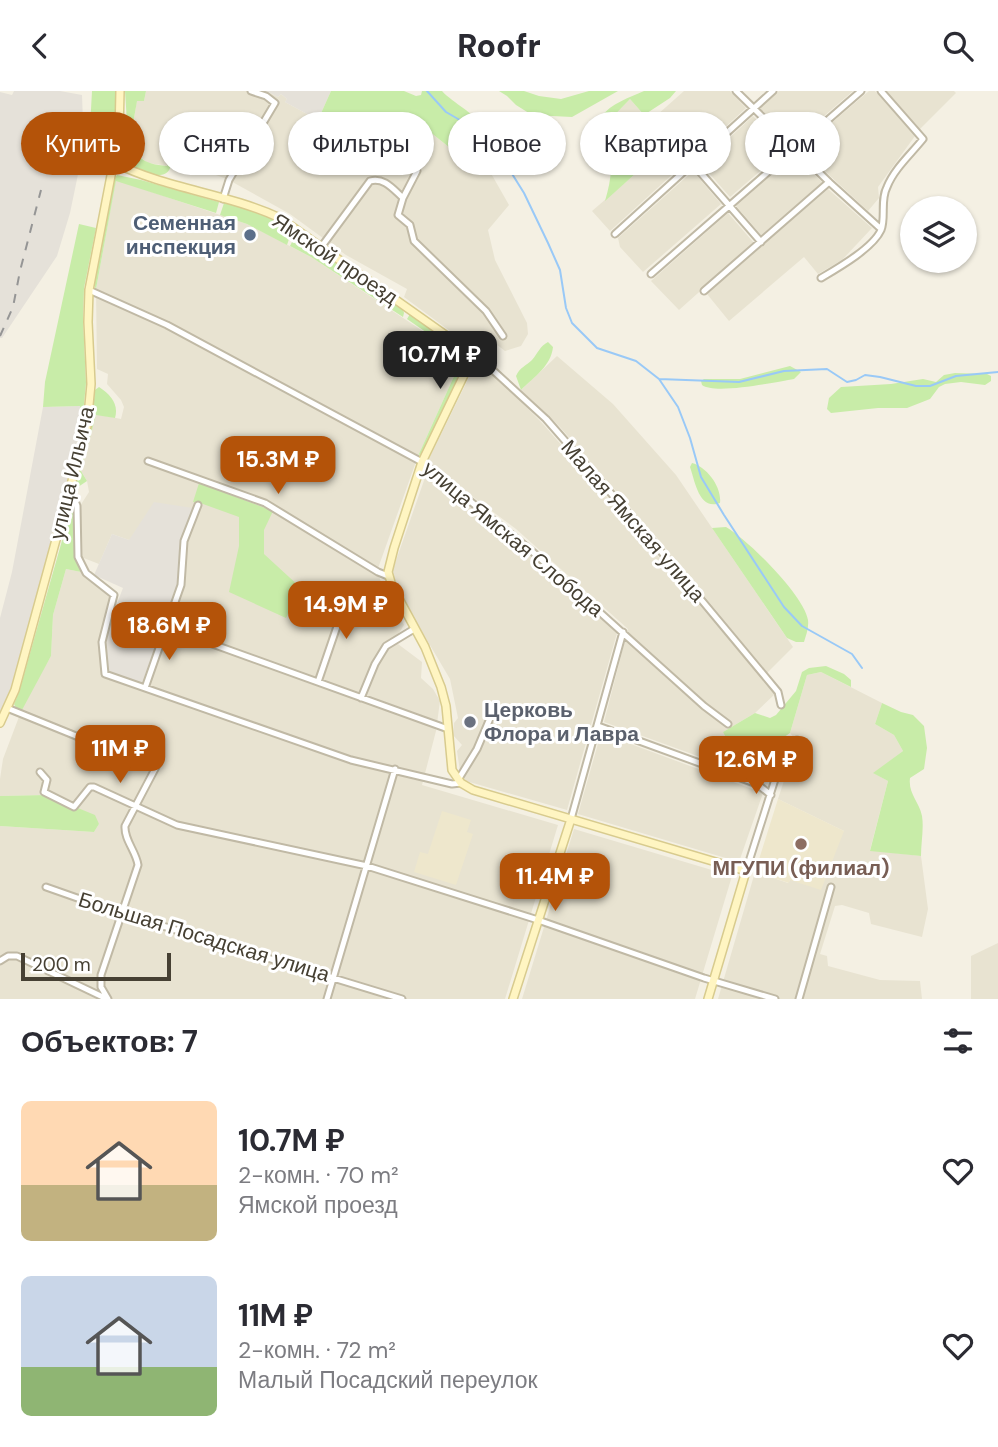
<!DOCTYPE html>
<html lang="ru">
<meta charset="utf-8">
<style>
:root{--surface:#fff;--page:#f2f2f3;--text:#2b2b33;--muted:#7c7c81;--accent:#b45309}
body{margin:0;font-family:"DM Sans",sans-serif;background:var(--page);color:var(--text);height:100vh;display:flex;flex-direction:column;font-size:26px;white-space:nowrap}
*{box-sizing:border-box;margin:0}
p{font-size:23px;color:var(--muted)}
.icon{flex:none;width:38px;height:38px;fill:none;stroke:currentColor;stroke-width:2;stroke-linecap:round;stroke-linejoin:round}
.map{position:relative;height:908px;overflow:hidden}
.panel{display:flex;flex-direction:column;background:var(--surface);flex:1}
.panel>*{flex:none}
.guide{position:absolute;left:21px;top:21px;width:957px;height:63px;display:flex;gap:14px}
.buttons{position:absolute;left:900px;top:105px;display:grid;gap:14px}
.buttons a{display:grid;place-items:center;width:77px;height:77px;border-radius:50%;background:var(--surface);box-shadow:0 2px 5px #0004;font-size:35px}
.scale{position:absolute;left:21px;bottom:18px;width:150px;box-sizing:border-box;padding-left:7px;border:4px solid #464033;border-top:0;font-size:19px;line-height:24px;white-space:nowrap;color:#464033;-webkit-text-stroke:5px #fff;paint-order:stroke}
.price{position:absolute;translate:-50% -60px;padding:0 16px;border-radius:14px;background:var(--accent);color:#fff;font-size:23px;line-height:46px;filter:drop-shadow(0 2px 4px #0008)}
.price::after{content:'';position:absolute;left:50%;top:42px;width:21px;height:16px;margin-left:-10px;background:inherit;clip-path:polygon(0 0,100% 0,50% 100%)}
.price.selected{background:#222;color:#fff}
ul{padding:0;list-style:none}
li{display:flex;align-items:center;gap:21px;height:175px;padding:0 21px}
li span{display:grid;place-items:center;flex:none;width:196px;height:140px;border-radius:10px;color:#555}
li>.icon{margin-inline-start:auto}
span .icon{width:84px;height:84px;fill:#fffc;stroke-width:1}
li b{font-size:30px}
h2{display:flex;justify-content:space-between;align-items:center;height:84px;padding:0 21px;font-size:30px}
.chip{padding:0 24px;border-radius:32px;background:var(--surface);box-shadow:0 2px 5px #0004;font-size:24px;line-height:63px}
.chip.selected{background:var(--accent);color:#fff}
header{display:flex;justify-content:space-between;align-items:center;height:91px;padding:0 21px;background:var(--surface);font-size:32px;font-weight:800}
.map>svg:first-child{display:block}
.residential{fill:#e8e3d1}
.industrial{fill:#e5e1d9}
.education{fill:#eee7cc}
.green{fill:#c8eca8}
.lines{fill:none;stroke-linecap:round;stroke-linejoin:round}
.stream{stroke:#99c9f7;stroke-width:2}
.street-casing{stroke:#c0b9a5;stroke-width:9}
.secondary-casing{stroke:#d8cb8e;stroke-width:10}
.street{stroke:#fff;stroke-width:5}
.secondary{stroke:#fff5c2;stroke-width:7}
.rail{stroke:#959595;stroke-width:2;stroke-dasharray:9 9;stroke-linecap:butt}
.service-dot{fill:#5c6f8a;stroke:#fff;stroke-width:2.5}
.worship-dot{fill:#6b7280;stroke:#fff;stroke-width:2.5}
.education-dot{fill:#8d6e63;stroke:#fff;stroke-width:2.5}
.labels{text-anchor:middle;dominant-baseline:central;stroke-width:6;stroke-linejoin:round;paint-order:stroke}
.service-label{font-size:21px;font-weight:bold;fill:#4e5e75;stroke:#fff;text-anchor:end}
.street-label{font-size:21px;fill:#464033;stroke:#fff}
.worship-label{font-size:21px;font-weight:bold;fill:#5b616d;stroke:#fff;text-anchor:start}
.education-label{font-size:21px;font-weight:bold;fill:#785e54;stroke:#fff}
</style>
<header><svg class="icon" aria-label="back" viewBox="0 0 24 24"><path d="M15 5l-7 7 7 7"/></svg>Roofr<svg class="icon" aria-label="search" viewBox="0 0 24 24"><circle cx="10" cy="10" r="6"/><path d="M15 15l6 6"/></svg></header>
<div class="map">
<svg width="998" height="908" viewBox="0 0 998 908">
<rect width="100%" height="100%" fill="#f4f0e3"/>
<!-- residential -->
<path class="residential" d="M146,0H266L278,6L281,3L287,8L285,11L318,29L384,81L424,36L455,61L472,49L509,114L488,139L495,169L527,232L528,243L521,255L505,260L496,253L487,267H485L454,243L404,206L407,198L346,164L290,123L227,88L213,83L214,72L196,68L194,70L171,66L168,75L148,72L139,65L131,47L137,9L144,10Z
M684,0H730L746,17L694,65L657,24Z
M779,0H853L794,51L760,17Z
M869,0H875L915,45L878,96L879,107L868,120L801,58Z
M887,0H954L956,2L920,38Z
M630,8L650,31L616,67L593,46Z
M753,25L786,58L730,106L701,73Z
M670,53L686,71L610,140L592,120Z
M794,64L822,91L762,145L736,115Z
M693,80L721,113L643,181L620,156L618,147Z
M116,89L247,133L311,166L459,264L460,272L418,365L376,483L379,485L382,494L404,534L394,550L422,571L421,587L433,598L440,610L436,640L422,694L558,734L505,908H0V735L94,741L99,733L74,716L47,704L0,705V688L3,668L25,610L51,565L53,524L66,478L86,482L114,504L102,551L141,595L177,494L181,450L193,418L129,449L112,443L99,473L81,466L80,415L89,401L87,390L81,380L96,323L121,328L124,316L121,309L107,293L108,283L97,278L96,198Z
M828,98L872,137L842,169L818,183L804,166L729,230L707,203Z
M728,122L754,152L679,219L651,190Z
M557,265L613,313L676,384L793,556L767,582L657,447L559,335L521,299Z
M477,270L489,278L543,333L640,444L775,603L755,622L723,641L739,654L769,667L761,688L604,631L628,538L516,438L429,373V368Z
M427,381L533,464L617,542L567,719L466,690L461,687L457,660L462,654L453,644L454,632L458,627L450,588L401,505L392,481Z
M821,581L882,612L875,633L894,644L903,660L874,682L888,690L870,759L921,765L928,818L922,846L871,833L869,822L842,814L835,815L820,863L827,865L828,875L880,889L920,890L922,908H718L755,781L788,792L790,789L844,740L778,708L797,650L790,642L807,584Z
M601,642L763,702L739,771L578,723Z
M574,738L732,785L695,908H522Z
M998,852V908H971V865Z"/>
<!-- industrial -->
<path class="industrial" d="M14,0H60L82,4L83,32L80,63L82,64L70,122L57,165L2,247H0V1L12,4Z
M266,0H331L318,29L285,11L287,8L281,3L278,6Z
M80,315L82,333L12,597L0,622V527L12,481L43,316Z
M154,411L193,417L181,450L177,494L141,595L105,583L102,551L123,497L94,484L112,443L129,449Z"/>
<!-- education -->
<path class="education" d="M778,708L844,740L821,799L790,789L789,792L755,781Z
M442,720L471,729L467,741L473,743L456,794L414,781L420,761L428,763Z"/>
<!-- green -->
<path class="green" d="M92,0H116V20L111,30L108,47L111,53L108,63L93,60L89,55Z
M125,0H146L144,10H137C134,30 124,63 150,72C155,74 162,74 167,75L171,66C171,70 172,74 170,77C165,93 129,79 126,66C124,59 127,51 127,44C127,29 126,15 125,0Z
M331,0H404L416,5L421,4L422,0H442C454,13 474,21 482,36L480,42L455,61L424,36L384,81L318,29Z
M499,0H524L539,5L561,8L589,0H618L572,26L532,24L516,14L507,5Z
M644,0H676L670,7L644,24L630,8L602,37L601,26C611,12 629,7 644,0Z
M657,24L676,46L605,110C610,93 613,78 609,61L617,67Z
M117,84L141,89L219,111L216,122L116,90L96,198L94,194L113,90Z
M224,112C241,117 284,126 291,142L287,154L247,133L220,124Z
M79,133L96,137L84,197L83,228L86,292L82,333L80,315L43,316L45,291Z
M298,144L403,218L404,222L403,226L311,166L290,155L295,145Z
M410,223L456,257L462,265L463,275L423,361L418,365L460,272L459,264L407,228Z
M548,251L553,256C551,275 534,286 521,299L516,285C520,276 526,275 532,269C538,262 540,255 548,251Z
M790,275L801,281L794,288C776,291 715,304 702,294L701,290L704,288H740Z
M955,282L987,283L991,285V290L985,294L961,291L945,293L939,296L930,308L907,317H878L831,322L827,318L829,307L841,296L891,293L923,288L936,291L944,284Z
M99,296C111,304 119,313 115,327L96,324L81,380L87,390L78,396L76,393V390L91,335L95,299Z
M692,372C707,376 722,396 720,412C699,420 695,390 690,376Z
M199,392L273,420L264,439V463L301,497L286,527L229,501L239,455V426L203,413L193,411Z
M71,418L74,420L75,465L81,481L66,478L53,524L51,565L22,619L16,617L14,613L19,601Z
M726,436C748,449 804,504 808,529C809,537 806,544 804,551H796L787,547L712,437Z
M826,575L844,583L851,589V596L821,581L807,584L790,642L774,653L769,667L739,654L731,656L723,641L755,622L770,627L776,624L796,600L802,581L809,577Z
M882,612L901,621L913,624L924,635L927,657L924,678L910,687C908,703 919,710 922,725C924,737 921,752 921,765L870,760L888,690L873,682L903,660L894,644L875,633Z
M46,704L95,724L99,733L94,741L0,735V705Z"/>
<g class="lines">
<!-- stream -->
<path class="stream" d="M427,0L446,21L477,39L496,57L524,102L548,152L560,179L566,217L572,232L597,257L636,270L659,288L739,291L784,280L827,278L847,291L856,289L865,284L880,286L916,295H930L956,285L998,281
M659,288L678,316L690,347L701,386L724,424L784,516L802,535L852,563L862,577"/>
<defs>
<path id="street" d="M736,0L829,91L881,138
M673,50L761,151
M417,80L403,107L398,124L410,134L414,150L486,220L503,245
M223,108L229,89L275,12L266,5L251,0
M615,143L773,0
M322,155L370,90C384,86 393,98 403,107
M651,183L861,0
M821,187C838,177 873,157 881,139C886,127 880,109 887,96C894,78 911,63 923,48L881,0
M89,199L167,234L422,371L534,462L704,615L728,633
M704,200L829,91
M466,265H475L485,272L546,328L644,440L778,601L781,614
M148,370L265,412L378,481L388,485
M69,405L74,407L77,415L78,466L86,482L114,504L102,551L105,583L351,669L452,693L461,692
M168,537L448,638
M318,591L344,515
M145,597L181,494L184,450L198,414
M361,607L375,573L386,555L414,538
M7,617L81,647L144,661L153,668L156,676L125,735C124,749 136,760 138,774L101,884V896L108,908
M598,635L757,693L771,704
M40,681L47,689L44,701L74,716L90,696H94L177,734L367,775L538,829L704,887L775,908
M458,689L477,658L491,625
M571,728L623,541
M746,780L783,663L797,649
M46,796L120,822L402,908
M0,870L8,865H17L107,908
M327,908L395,678
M799,908L831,796"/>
<path id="secondary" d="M113,71C166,98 226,102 280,127L447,245C463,257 471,264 464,284L422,371L394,457L388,481L392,495L425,556L441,596L446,615L452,679L461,692L473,699L746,780L708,908
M0,632L15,599L87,335L91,293L88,231L89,199L119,43L120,0
M513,908L571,728"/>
</defs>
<!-- street casing -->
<use href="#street" class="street-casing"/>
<!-- secondary casing -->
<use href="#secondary" class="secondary-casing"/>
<!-- street -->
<use href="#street" class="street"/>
<!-- secondary -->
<use href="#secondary" class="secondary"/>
<!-- rail -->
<path class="rail" d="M0,245L13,216L20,180L41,99"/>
</g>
<!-- markers -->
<circle class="service-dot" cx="250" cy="144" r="7"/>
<circle class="worship-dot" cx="470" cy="631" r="7"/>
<circle class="education-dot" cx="801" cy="753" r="7"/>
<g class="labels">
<!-- service labels -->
<g class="service-label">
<text x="236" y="132">Семенная<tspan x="236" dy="24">инспекция</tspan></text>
</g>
<!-- street labels -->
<g class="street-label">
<text transform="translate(335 168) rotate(34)">Ямской проезд</text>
<text transform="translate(72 382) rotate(-77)">улица Ильича</text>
<text transform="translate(633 430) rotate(49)">Малая Ямская улица</text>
<text transform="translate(513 448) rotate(40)">улица Ямская Слобода</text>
<text transform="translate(204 846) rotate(17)">Большая Посадская улица</text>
</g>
<!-- worship labels -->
<g class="worship-label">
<text x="484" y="619">Церковь<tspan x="484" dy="24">Флора и Лавра</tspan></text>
</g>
<!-- education labels -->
<g class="education-label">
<text x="801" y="777">МГУПИ (филиал)</text>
</g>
</g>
</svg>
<div class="buttons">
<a><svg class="icon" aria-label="layers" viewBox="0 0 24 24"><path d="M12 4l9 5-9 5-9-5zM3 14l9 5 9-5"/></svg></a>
</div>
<div class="scale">200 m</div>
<b class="price selected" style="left:440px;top:300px">10.7M ₽</b>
<b class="price" style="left:278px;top:405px">15.3M ₽</b>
<b class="price" style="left:346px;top:550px">14.9M ₽</b>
<b class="price" style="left:169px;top:571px">18.6M ₽</b>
<b class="price" style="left:120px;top:694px">11M ₽</b>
<b class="price" style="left:756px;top:705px">12.6M ₽</b>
<b class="price" style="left:555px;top:822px">11.4M ₽</b>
<div class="guide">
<a class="chip selected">Купить</a>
<a class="chip">Снять</a>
<a class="chip">Фильтры</a>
<a class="chip">Новое</a>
<a class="chip">Квартира</a>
<a class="chip">Дом</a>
</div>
</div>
<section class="panel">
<h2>Объектов: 7<svg class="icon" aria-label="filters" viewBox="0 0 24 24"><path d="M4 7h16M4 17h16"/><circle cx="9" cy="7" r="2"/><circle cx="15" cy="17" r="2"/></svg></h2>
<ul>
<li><span style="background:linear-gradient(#ffd9b3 60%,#c2b280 0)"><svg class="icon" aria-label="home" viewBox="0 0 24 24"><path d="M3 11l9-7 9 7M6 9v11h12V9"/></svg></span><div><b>10.7M ₽</b><p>2-комн. · 70 m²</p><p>Ямской проезд</p></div><svg class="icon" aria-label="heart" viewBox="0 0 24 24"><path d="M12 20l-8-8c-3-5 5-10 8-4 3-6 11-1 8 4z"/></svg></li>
<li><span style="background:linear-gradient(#c9d6e8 65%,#8fb573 0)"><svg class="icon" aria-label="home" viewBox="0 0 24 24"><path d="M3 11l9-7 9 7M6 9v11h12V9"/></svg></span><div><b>11M ₽</b><p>2-комн. · 72 m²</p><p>Малый Посадский переулок</p></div><svg class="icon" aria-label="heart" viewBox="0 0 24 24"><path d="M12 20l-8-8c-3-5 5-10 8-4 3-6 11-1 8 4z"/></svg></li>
</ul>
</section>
